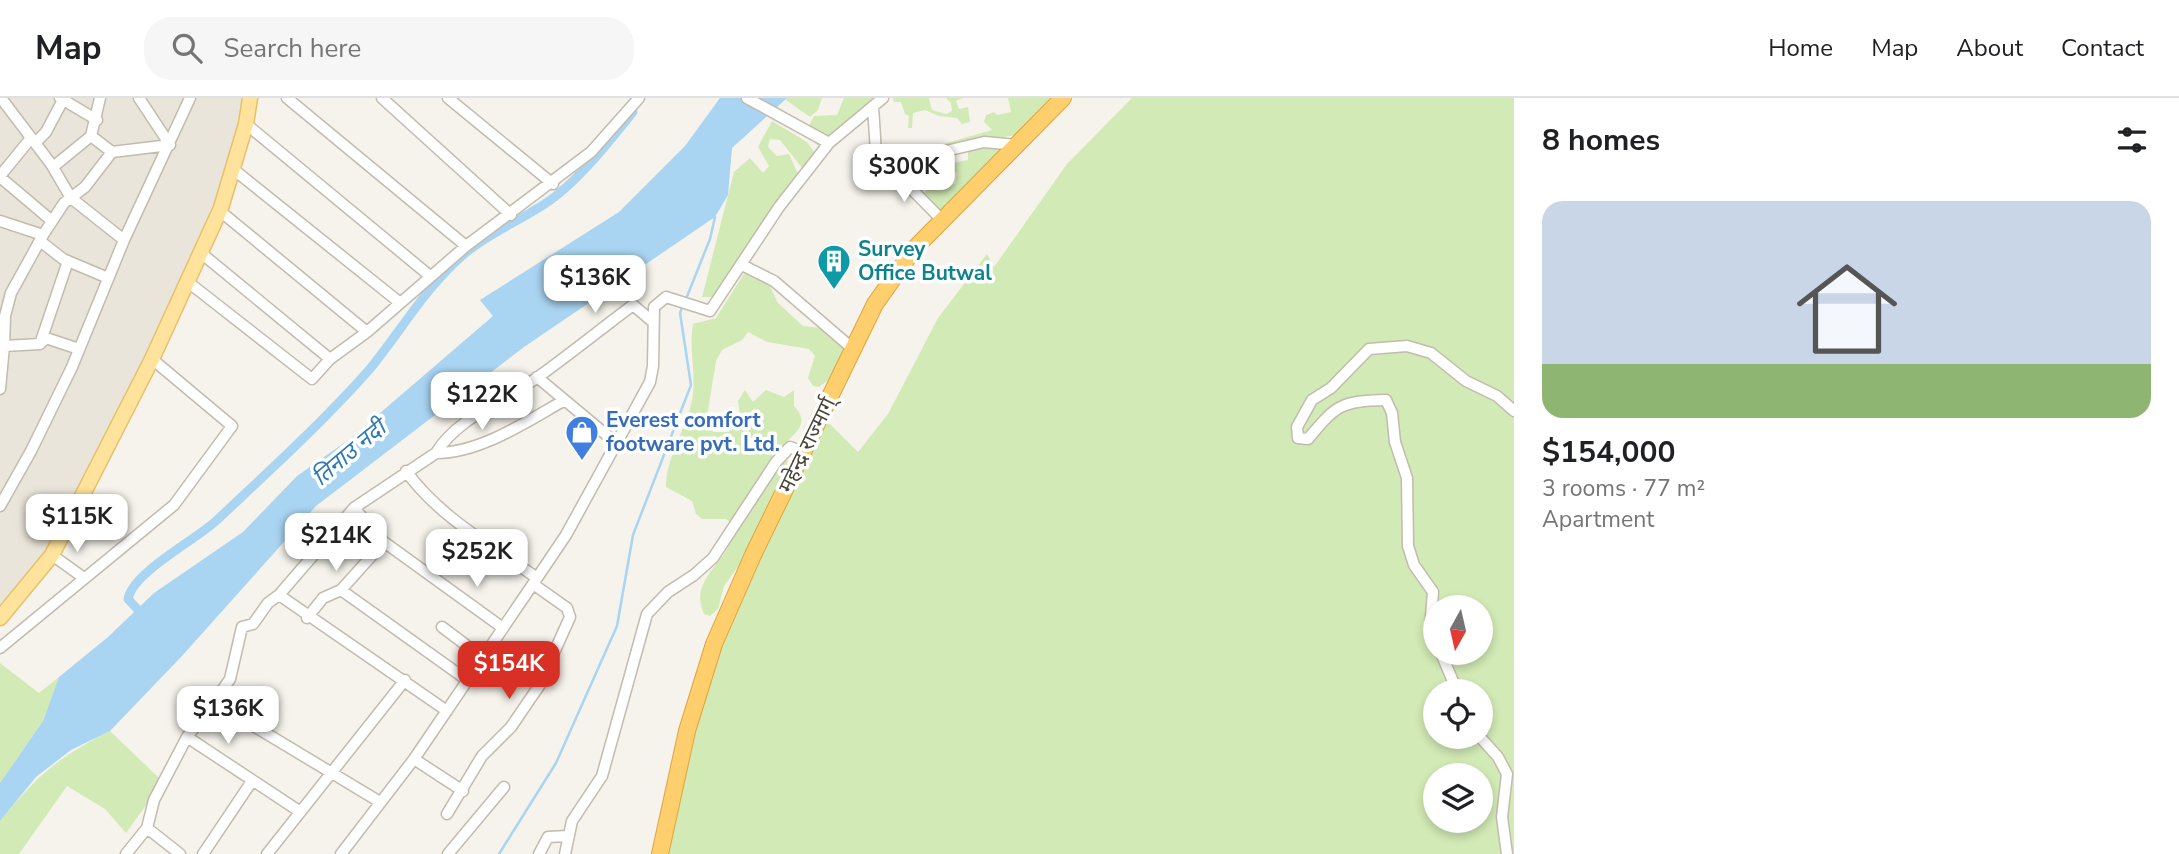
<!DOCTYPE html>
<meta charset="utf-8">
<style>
:root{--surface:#fff;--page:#f6f6f6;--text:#202124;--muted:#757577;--line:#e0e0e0;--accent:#d93025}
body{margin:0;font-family:"Nunito Sans","Noto Sans Devanagari",sans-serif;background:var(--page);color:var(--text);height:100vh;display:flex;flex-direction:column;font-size:26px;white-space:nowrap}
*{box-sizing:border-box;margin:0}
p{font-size:23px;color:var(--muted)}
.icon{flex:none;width:38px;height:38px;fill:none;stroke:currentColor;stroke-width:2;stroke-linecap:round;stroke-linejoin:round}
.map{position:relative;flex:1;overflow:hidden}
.sheet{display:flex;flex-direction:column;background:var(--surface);width:665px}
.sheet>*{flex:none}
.needle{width:46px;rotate:188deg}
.fabs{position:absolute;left:1423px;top:497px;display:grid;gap:14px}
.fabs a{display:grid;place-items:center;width:70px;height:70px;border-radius:50%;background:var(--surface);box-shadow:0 4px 10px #0003;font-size:35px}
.price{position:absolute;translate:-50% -60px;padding:0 16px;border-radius:14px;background:#fff;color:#222;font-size:23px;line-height:46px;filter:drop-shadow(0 2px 4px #0008)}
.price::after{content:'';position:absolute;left:50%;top:42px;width:21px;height:16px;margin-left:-10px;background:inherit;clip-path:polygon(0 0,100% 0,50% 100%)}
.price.active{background:var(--accent);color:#fff}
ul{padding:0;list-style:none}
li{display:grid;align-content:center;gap:14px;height:371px;padding:0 28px}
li+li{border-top:2px solid var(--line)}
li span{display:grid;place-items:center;height:217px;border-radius:21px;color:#555}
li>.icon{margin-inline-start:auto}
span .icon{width:126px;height:126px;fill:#fffc;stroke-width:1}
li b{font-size:30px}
h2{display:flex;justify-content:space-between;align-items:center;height:84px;padding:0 28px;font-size:30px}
header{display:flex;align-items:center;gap:42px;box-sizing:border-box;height:98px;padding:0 35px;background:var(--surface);border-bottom:2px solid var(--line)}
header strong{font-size:33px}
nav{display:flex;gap:38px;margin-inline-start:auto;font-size:24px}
.search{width:490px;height:63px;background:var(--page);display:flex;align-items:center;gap:18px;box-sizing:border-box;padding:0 24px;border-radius:28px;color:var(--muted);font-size:26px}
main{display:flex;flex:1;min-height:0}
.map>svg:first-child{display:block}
.residential{fill:#eae5da}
.green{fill:#d2eab5;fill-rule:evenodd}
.water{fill:#a9d4f2}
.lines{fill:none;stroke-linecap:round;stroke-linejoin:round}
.stream{stroke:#a9d4f2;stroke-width:2.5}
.canal{stroke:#a9d4f2;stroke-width:9}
.minor-casing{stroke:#c2bbae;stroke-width:13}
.major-casing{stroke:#e6c16a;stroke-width:17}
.highway-casing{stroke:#e0a43c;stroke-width:18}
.minor{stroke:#fff;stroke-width:10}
.major{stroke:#ffe39c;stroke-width:14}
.highway{stroke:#ffcf6e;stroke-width:16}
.labels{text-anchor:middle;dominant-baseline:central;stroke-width:7;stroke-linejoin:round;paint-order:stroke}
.culture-label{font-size:21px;font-weight:bold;fill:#0d838f;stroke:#fff;text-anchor:start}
.shop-label{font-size:21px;font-weight:bold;fill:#366cbe;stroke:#fff;text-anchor:start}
.street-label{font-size:21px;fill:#4b4439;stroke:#fff}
.water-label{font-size:23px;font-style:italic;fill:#2e7ab2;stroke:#fff}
</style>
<header>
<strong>Map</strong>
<div class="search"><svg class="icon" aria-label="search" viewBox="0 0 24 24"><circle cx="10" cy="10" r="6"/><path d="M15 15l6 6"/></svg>Search here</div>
<nav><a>Home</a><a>Map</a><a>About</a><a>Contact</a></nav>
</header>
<main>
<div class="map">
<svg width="1514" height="756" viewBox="0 0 1514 756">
<rect width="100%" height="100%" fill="#f6f3ec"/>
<!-- residential -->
<path class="residential" d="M0,0H249L220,113L52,457L0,516Z"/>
<!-- green -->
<path class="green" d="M787,0H822L818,12L810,19L786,2Z
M844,0H877L819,49L805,35L814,18L837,17Z
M893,0H929L932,12L946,16L952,13L951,5L946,0H963L956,3L959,11L968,9L970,24L962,26L957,20L939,18L925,12L913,15L912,30H908L909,18L905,16L901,4H894Z
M1008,0H1051L1021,36L949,49L943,46L992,32L984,24L986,17L994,14L997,17L1011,14Z
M1132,0H1514V756H666L699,609L729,522L827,323L858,354L888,316L938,220L987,156L994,169L1067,66ZM1435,509H1480V555H1435ZM1435,593H1480V639H1435ZM1435,677H1480V723H1435Z
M772,23L807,44L815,55L803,71L780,42L770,41L768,49L777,58L789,56L798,76L719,199H702L734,74L750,60L763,75L769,68L758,49Z
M995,47L1002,52L938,115L922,98L929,90L955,86L957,74L940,82L941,74L947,72L948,66L968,62V50Z
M745,174L769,186L778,205L803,228L821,230L835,238L843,251L831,280L819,289L813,288L808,280L815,258L809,251L767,244L748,234L742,242L722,252L716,263L707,318L713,334H728L741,323L738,303L745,292L753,304L766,292L784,299L794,292V308C815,329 786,341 772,357V361L788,363L740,466L724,488L718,511L710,518L704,516C692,490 711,474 725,455C730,447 732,437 736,428L726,421H702L696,416L692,403L666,389C666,360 684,335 691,307C698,279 688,253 693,226L716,220Z
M0,565L39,595L59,579L43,623L0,685Z
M110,633L160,681L149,703L126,735L105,711L67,688L19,756H0V723C38,677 57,660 110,633Z"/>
<!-- water -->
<path class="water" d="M720,0H787L732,50L728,97L715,119L524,249L316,408L182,558L110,633L71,652L36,679L0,723V685L43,623L59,579L108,539L154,495L243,434L297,378L351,340L493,218L480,202L619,114L685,48Z"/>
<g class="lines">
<!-- stream -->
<path class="stream" d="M686,201L710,141L715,119
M499,756L556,665L617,528L633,437L691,287L680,215L683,207"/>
<!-- canal -->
<path class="canal" d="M140,514L128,501C133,474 196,442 217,422C269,373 322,325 369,272C401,233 425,190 463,157C488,135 522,122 549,103C579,82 610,43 633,14"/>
<defs>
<path id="minor" d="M1,0L51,66L71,100L124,142
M60,0L97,22
M139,0L170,47
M287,0L466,148
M382,0L511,117
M448,0L553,86
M747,0L829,45
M873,8L876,55L943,123
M246,26L430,178
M91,38L112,54
M35,45L46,34L64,0
M887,67L984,44L1017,47
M53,69L91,38L100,0
M233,71L399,204
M0,78L31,40
M0,79L52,123
M220,113L367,234
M0,123L43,137
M40,143L63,161L108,180
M201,155L330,261
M742,167L774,183L853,251
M188,184L312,281L330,261L367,234L466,148L591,54L639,0
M40,246L68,163
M0,248H4L5,218L11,195L43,137L64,105L85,89L112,54L170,47
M537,279L615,344
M0,291L4,248L40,246L46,240L79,251
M436,355C480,355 526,324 563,303
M406,373C439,419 492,448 537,480
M0,408L31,353L72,269L124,142L190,0
M354,410L384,444L503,530
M52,457L84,480
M341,492L467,582
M279,497L447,613
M307,520L323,500L341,492L384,444
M442,529L482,559
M1435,542L1430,531L1433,494L1414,467L1408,448L1407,380L1395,344L1392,315L1386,302C1341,303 1336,307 1308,341L1298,340L1297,329L1312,302L1331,290L1369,251L1407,248L1431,255L1466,283L1497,298L1514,313
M0,550L174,407L232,328L152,261
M1441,555L1457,593
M214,604L230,581L242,529L253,526L268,505L279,497L354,410L436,355C457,320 506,302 538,279C570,256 601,231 633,207L653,224
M187,639L299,713
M1480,639L1498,659L1507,676L1502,719L1507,756
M414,661L463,693
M447,716L482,658L511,629L539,588L570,519L567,510L533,486
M147,730L180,756
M126,756L147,730L154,702L187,639L214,604L380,704
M203,756L252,683
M267,756L405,582
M341,756L414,661L537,480L566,437L650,284L653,268L654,209L666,199L710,213L779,109L829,45L883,0
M448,756L504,689
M539,756L548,739L568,738
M565,756L572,723L602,678L647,516L668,494L694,477L713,460L776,364L790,349L803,354"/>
<path id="major" d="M0,520L52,457L152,261L221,110L246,26L250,0"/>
<path id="highway" d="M660,756L687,633L714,546L753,457L875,206L914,151L1063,0"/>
</defs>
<!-- minor casing -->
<use href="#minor" class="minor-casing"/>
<!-- major casing -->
<use href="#major" class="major-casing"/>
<!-- highway casing -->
<use href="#highway" class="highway-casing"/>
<!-- minor -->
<use href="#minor" class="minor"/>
<!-- major -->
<use href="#major" class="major"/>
<!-- highway -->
<use href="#highway" class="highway"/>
</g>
<!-- icons -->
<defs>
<symbol id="building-pin" viewBox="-11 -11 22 30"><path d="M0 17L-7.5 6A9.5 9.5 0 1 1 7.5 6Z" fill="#0f9aa8" stroke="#fff"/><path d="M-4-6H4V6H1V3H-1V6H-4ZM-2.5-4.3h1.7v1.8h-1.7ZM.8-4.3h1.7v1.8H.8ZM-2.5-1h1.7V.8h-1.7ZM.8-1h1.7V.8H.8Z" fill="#fff"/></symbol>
<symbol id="shop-pin" viewBox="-11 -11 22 30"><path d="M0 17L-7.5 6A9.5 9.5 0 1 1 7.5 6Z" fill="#3f7fe0" stroke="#fff"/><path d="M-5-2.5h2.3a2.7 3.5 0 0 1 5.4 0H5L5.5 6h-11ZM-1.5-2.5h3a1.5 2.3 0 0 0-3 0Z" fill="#fff"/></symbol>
</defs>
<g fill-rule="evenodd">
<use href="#building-pin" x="815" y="144" width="38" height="52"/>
<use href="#shop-pin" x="563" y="315" width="38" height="52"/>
</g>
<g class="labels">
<!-- culture labels -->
<g class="culture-label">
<text x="858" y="151">Survey<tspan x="858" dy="24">Office Butwal</tspan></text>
</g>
<!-- shop labels -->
<g class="shop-label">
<text x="606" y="322">Everest comfort<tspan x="606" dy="24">footware pvt. Ltd.</tspan></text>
</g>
<!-- street labels -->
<g class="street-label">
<text transform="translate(807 347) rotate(-64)">महेन्द्र राज्मार्ग्</text>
</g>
<!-- water labels -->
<g class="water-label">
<text transform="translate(349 355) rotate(-40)">तिनाउ नदी</text>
</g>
</g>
</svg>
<div class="fabs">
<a><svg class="needle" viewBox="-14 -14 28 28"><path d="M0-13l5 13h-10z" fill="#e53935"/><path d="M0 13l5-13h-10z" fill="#757577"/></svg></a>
<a><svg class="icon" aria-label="locate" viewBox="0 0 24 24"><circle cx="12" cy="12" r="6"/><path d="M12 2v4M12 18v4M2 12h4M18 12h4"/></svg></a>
<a><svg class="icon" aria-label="layers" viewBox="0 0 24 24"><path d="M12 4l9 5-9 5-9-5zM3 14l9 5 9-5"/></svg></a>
</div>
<b class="price" style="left:904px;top:106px">$300K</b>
<b class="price" style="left:595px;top:217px">$136K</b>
<b class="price" style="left:482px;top:334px">$122K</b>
<b class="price" style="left:77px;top:456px">$115K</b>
<b class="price" style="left:336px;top:475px">$214K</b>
<b class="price" style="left:477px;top:491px">$252K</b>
<b class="price active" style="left:509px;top:603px">$154K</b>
<b class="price" style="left:228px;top:648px">$136K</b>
</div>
<section class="sheet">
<h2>8 homes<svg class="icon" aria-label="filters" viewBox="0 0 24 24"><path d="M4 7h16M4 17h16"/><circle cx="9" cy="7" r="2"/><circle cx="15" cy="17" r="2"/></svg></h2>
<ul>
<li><span style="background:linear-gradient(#c9d6e8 75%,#8fb573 0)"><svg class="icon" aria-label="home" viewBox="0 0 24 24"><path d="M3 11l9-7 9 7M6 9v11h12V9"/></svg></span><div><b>$154,000</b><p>3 rooms · 77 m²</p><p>Apartment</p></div></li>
</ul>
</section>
</main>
